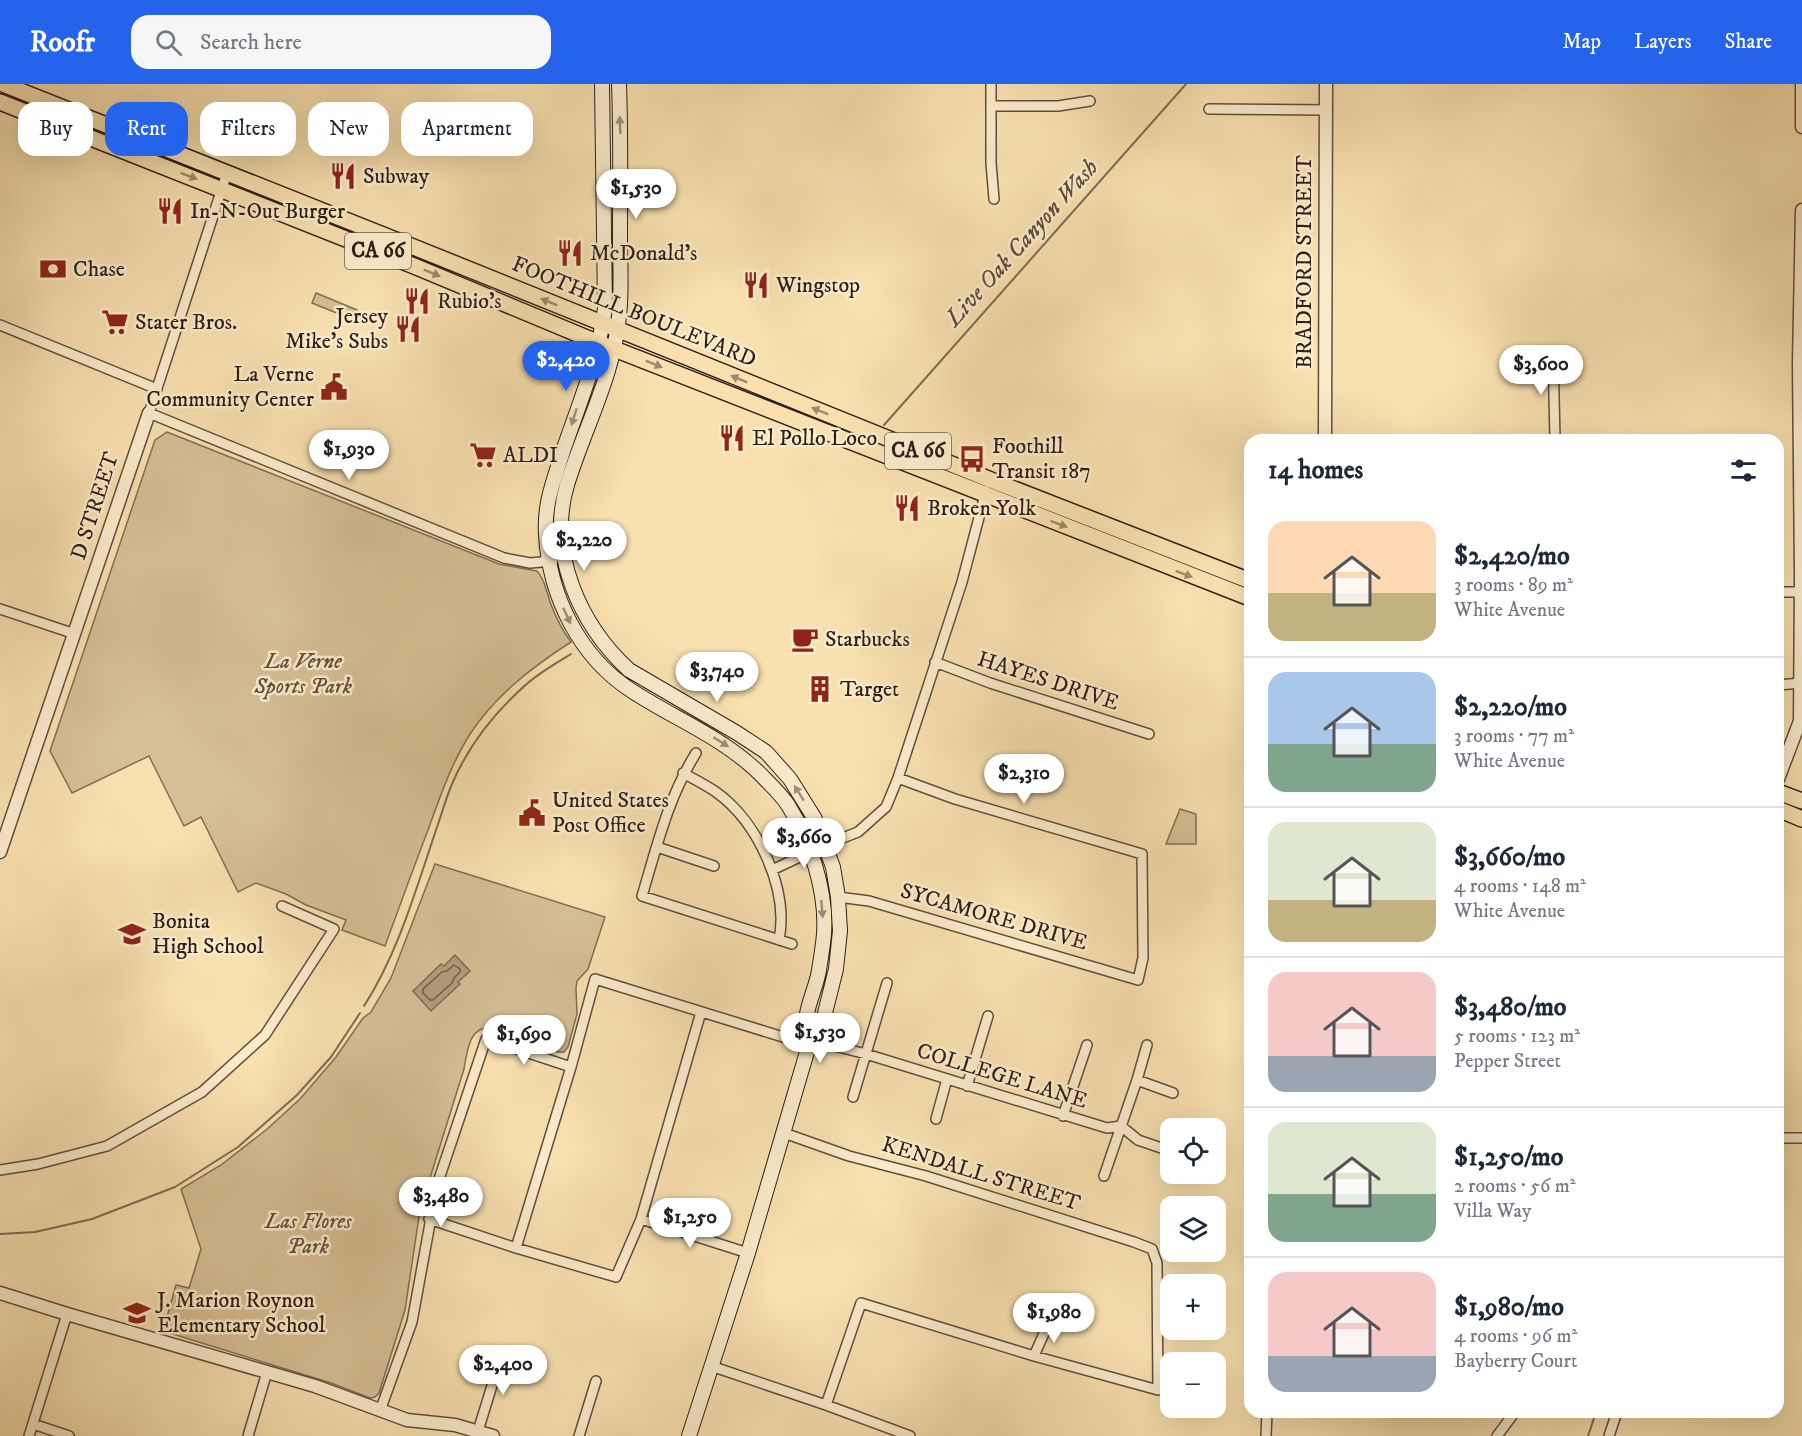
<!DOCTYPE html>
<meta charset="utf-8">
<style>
:root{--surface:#fff;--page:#f6f6f7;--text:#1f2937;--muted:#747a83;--line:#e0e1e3;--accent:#2563eb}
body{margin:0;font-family:"IM FELL DW Pica",serif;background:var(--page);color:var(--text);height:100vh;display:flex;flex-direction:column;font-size:22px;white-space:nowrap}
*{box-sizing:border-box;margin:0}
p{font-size:20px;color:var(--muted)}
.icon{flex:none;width:33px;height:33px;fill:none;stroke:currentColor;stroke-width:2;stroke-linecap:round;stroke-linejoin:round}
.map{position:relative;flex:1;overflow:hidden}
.sheet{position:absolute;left:1244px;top:350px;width:540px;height:984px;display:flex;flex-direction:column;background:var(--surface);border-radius:18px;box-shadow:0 6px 24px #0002}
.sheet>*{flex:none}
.hud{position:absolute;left:18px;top:18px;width:570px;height:54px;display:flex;gap:12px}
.buttons{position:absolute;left:1160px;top:1034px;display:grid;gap:12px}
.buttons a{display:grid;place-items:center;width:66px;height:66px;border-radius:12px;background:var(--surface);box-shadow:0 6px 24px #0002;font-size:30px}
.price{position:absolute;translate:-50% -51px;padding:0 14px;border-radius:21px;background:#fff;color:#222;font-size:20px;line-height:39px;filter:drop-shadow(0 2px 3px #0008)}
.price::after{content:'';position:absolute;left:50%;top:36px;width:18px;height:14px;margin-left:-9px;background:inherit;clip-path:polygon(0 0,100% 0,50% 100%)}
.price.on{background:var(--accent);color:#fff}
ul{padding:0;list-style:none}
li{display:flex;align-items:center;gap:18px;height:150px;padding:0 24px}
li+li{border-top:2px solid var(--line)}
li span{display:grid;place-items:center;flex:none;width:168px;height:120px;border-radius:18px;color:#555}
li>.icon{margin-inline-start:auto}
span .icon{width:72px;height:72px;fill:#fffc;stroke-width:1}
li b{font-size:26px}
h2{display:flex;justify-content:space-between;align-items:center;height:72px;padding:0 24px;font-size:26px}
.chip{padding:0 21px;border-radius:18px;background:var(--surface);box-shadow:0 6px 24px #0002;font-size:21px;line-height:54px}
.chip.on{background:var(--accent);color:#fff}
header{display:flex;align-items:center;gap:36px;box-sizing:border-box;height:84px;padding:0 30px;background:var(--accent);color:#fff}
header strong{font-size:28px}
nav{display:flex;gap:33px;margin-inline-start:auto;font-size:21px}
.search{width:420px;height:54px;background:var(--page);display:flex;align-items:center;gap:15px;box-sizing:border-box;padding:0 21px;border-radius:18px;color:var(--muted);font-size:22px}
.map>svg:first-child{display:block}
.green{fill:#d5bf95;stroke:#816e56;stroke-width:1.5}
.water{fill:#b39e7c;stroke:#7d6b54;stroke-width:1.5}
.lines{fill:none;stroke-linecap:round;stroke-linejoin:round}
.shore{stroke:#705e4a;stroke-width:1.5}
.stream{stroke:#7d6b54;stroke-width:2}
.minor-casing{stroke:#604e3e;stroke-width:12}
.tertiary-casing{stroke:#604e3e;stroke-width:15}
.secondary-casing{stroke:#2d1e18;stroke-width:16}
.primary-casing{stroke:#2d1e18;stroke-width:18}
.minor{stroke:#faebcb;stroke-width:9}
.tertiary{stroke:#faebcb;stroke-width:12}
.secondary{stroke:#faebcb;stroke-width:14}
.primary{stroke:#f8e0af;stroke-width:15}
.oneway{fill:#9e8f7a}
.oneway2{fill:#9d896b}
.labels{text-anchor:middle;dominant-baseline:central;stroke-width:5;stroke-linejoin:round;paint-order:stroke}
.shield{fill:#faebcb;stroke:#6a5c4e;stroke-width:1.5}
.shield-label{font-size:21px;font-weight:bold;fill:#2d1e18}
.poi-label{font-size:22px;fill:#2d1e18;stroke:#faebcb;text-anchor:start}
.street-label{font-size:22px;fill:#2d1e18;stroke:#faebcb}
.park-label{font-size:22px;font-style:italic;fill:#5f4e3e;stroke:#faebcb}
.water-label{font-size:24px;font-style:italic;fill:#5c4b3b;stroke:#faebcb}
</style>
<header>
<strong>Roofr</strong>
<div class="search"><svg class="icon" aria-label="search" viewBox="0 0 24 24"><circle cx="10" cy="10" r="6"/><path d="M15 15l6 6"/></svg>Search here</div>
<nav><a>Map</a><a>Layers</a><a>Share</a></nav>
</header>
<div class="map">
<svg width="1802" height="1352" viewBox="0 0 1802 1352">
<rect width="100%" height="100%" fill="#f8e0af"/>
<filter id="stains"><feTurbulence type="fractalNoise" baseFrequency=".00333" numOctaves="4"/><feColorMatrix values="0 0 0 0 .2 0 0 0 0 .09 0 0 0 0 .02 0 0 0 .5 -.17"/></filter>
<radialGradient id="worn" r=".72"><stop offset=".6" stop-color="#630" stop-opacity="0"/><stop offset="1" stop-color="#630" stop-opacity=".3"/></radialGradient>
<!-- green -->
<path class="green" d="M316,209L357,226L354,236L312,219Z
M167,348L499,480L537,487C546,496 547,512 552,523C557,536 563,547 571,558C532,583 496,611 470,650C451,680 440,713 428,746C413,785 399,824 385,862L342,846L346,836L306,821L286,810L256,799L238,808L201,733L184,742L149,672L72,709L50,667L155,356Z
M1180,725L1196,730V760H1166Z
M435,780L605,833L588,885L577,897L576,904L577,930L568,963L564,968H559C545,964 531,961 518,956C511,952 505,948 497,945C470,937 467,966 464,985L420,1126L405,1226L379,1309L375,1313L370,1314L331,1299L163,1247L176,1201L189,1204L201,1165L181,1105L221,1081L266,1046L300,1015L336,973L363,934L371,928L391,894Z"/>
<!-- water -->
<path class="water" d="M455,871L470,887L458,898L460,900L431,927L413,907L441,880L444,882Z"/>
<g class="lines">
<!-- shore -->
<path class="shore" d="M454,881L460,885V888L454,894L452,899L433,916H430L423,909V905L442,888L447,887Z"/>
<!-- stream -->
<path class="stream" d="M884,341L1186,0
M1778,739V738
M364,922C398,870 417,802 437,743C442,729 446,714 452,700C467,665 491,633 519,607C534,592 553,581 571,570
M0,1150L35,1148L92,1135L175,1103L238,1063L297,1011L331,973L360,929
M1588,1352L1596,1328"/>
<defs>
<path id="minor" d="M991,0V79L994,115
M991,22H1058L1090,17
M1209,25L1326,26
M227,89L149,329L504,474L530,479L553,477
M0,241L157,305
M1553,268L1555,356
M1778,508H1801
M0,525L75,550
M935,578L990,599L1149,650
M1778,601L1801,599
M696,669C668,714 657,762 642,812L792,860
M683,689C694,695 706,701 716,708C758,738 789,805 779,856
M657,763L714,782
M772,786L825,761L858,748L886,723L898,694L962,498L986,407
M838,813L869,817L1138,896L1143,874L1142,770L955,715L898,694
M1137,996L1173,1009
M967,1002L988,932
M853,1013L887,899
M1063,1032L1087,961
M936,1035L947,995
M1121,1042L1138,1056L1170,1067
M784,1049L849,1072L926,1092L1134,1158L1152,1165L1157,1179L1158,1306L1034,1272L861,1219L826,1321
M1778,1054H1802
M0,1086L38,1080L107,1062L202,1008L265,951L334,845L282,822
M1104,1092L1137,996L1147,961
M429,1135L516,1164L616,1193L641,1135L701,928
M641,1135L748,1169
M516,1164L571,983L595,895L809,961L827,960L866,970L1107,1044L1121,1042
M1034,1272L1049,1238
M711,1282L826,1321L910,1352
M380,1327L412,1238L437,1101L486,955L571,983
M33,1340L69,1352
M478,1347L502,1269
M29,1352L67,1230
M248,1352L267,1288
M579,1352L596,1297
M1266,1352L1267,1328
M1497,1352L1515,1328
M1609,1352L1617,1328"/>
<path id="tertiary" d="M1802,0V43
M1325,356L1326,0
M1778,695L1800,637L1801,493L1799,279L1802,126
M0,768L149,329
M0,1209L67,1230L315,1302L407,1336L455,1341L493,1352"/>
<path id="secondary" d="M602,0L605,224C599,273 579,320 563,367C554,396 544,419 546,450C549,511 579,573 632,607C678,637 728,655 767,697C774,704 782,712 788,721C810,756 827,807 824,850C823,862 821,874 819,886C817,902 806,922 806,938C806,945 808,953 809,961
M619,0C621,52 620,103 620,155C620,180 622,207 619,232C614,291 584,345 567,401C547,468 580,541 629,586L737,649L766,668L790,695L815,735L833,783L838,813L840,847L836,885L822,941L809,961L748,1169L689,1352"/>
<path id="primary" d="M3,0L421,166L991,396L1250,497
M0,18L414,182L599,259L1250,514
M1778,708L1802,717
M1778,725L1802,735"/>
</defs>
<!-- minor casing -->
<use href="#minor" class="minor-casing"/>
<!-- tertiary casing -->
<use href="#tertiary" class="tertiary-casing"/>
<!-- secondary casing -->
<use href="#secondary" class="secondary-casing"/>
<!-- primary casing -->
<use href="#primary" class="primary-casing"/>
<!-- minor -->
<use href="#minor" class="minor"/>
<!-- tertiary -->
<use href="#tertiary" class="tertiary"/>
<!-- secondary -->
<use href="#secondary" class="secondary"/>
<!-- primary -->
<use href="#primary" class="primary"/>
</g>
<!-- one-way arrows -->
<defs><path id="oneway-solid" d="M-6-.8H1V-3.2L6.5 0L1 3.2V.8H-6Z" transform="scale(1.5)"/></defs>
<g class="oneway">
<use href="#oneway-solid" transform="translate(620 41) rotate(-92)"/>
<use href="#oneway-solid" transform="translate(574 333) rotate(108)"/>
<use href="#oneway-solid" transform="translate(567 532) rotate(65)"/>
<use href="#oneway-solid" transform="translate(721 658) rotate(32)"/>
<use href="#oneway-solid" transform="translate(799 709) rotate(-122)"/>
<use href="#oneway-solid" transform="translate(822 825) rotate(85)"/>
</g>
<g class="oneway2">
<use href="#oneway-solid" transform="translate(189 92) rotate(21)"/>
<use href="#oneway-solid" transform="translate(432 189) rotate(22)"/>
<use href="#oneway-solid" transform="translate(549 218) rotate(-158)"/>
<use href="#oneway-solid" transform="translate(654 280) rotate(22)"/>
<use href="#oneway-solid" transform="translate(739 295) rotate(-158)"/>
<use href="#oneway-solid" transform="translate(820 327) rotate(-158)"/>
<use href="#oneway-solid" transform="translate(1059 440) rotate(21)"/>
<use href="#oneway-solid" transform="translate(1184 490) rotate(21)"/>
</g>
<!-- icons -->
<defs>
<symbol id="restaurant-bare" viewBox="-9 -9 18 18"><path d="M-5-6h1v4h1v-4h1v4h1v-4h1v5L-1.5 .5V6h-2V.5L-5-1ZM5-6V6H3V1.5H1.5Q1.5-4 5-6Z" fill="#8f2418" stroke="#faebcb" stroke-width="2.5" paint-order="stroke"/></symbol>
<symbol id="bank-bare" viewBox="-9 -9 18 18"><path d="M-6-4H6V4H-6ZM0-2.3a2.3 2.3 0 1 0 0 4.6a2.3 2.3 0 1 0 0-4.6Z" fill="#8f2418" stroke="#faebcb" stroke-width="2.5" paint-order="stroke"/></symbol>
<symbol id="supermarket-bare" viewBox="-9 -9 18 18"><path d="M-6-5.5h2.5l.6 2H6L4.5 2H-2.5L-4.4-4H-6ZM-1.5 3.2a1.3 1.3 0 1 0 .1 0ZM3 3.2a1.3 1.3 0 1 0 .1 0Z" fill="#8f2418" stroke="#faebcb" stroke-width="2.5" paint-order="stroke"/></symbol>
<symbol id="civic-bare" viewBox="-9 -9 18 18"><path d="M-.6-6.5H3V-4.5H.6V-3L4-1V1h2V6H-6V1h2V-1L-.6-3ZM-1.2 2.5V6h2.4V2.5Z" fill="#8f2418" stroke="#faebcb" stroke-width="2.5" paint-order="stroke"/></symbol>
<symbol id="bus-bare" viewBox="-9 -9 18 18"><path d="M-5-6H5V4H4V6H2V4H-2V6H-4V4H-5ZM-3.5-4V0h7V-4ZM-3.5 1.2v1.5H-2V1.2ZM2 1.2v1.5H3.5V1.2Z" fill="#8f2418" stroke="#faebcb" stroke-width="2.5" paint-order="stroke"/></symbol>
<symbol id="cafe-bare" viewBox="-9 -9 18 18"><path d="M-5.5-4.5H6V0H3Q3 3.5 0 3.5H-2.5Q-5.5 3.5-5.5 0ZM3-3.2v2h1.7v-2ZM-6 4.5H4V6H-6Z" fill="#8f2418" stroke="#faebcb" stroke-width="2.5" paint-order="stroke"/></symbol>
<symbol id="building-bare" viewBox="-9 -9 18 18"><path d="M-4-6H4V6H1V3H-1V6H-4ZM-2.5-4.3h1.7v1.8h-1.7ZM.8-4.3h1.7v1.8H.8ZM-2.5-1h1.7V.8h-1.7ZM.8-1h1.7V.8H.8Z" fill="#8f2418" stroke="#faebcb" stroke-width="2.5" paint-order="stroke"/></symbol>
<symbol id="school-bare" viewBox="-9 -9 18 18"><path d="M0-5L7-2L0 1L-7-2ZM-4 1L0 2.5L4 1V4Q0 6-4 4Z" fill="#8f2418" stroke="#faebcb" stroke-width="2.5" paint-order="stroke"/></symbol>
</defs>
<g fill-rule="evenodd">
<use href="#restaurant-bare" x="324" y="73" width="38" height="38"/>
<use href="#restaurant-bare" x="151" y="108" width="38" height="38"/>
<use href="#restaurant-bare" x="551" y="150" width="38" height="38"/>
<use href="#bank-bare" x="34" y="166" width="38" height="38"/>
<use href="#restaurant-bare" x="737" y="182" width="38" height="38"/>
<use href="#restaurant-bare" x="398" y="198" width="38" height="38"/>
<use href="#supermarket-bare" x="96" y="219" width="38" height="38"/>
<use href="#restaurant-bare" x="389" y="226" width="38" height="38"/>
<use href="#civic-bare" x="315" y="284" width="38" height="38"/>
<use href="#restaurant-bare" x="713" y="335" width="38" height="38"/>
<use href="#supermarket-bare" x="464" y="352" width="38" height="38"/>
<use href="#bus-bare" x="953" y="356" width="38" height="38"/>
<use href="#restaurant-bare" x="888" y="405" width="38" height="38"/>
<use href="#cafe-bare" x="786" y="536" width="38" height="38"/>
<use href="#building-bare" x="801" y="586" width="38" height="38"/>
<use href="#civic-bare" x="513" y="710" width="38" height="38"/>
<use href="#school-bare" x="113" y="831" width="38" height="38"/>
<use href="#school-bare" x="118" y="1210" width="38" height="38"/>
</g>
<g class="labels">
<!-- shield labels -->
<g class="shield">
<rect x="345" y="149" width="66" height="36" rx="4.5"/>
<rect x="885" y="349" width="66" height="36" rx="4.5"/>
</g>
<g class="shield-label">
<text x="378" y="167">CA 66</text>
<text x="918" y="367">CA 66</text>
</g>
<!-- poi labels -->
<g class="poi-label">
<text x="363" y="92">Subway</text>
<text x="190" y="127">In-N-Out Burger</text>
<text x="590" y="169">McDonald's</text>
<text x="73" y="185">Chase</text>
<text x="776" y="201">Wingstop</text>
<text x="437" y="217">Rubio's</text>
<text x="388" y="232" text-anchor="end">Jersey<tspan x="388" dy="25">Mike's Subs</tspan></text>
<text x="135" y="238">Stater Bros.</text>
<text x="314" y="290" text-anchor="end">La Verne<tspan x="314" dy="25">Community Center</tspan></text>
<text x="752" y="354">El Pollo Loco</text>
<text x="992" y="362">Foothill<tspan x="992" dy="25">Transit 187</tspan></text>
<text x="503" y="371">ALDI</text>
<text x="927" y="424">Broken Yolk</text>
<text x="825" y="555">Starbucks</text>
<text x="840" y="605">Target</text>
<text x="552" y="716">United States<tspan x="552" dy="25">Post Office</tspan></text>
<text x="152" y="837">Bonita<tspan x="152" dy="25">High School</tspan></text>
<text x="157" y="1216">J. Marion Roynon<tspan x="157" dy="25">Elementary School</tspan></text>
</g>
<!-- street labels -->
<g class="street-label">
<text transform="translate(1304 178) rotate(-90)">BRADFORD STREET</text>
<text transform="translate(634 228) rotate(22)">FOOTHILL BOULEVARD</text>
<text transform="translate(95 422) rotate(-72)">D STREET</text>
<text transform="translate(1048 597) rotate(18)">HAYES DRIVE</text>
<text transform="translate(994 833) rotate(16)">SYCAMORE DRIVE</text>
<text transform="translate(1002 992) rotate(17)">COLLEGE LANE</text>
<text transform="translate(981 1090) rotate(17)">KENDALL STREET</text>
</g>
<!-- park labels -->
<g class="park-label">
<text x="303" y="577">La Verne<tspan x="303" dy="25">Sports Park</tspan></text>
<text x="308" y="1137">Las Flores<tspan x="308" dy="25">Park</tspan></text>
</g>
<!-- water labels -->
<g class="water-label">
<text transform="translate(1022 159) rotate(-48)">Live Oak Canyon Wash</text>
</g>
</g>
<rect width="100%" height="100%" filter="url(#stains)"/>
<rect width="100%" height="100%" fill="url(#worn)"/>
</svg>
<div class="buttons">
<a><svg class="icon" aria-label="locate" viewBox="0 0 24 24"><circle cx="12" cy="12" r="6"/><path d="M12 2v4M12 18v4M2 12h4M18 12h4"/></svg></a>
<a><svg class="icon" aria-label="layers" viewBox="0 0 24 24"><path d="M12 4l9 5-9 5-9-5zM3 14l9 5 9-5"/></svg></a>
<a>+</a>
<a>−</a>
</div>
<b class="price" style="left:636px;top:136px">$1,530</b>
<b class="price on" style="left:566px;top:308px">$2,420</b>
<b class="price" style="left:1541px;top:312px">$3,600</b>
<b class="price" style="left:349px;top:397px">$1,930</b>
<b class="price" style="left:584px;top:488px">$2,220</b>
<b class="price" style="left:717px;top:619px">$3,740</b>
<b class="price" style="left:1024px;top:721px">$2,310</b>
<b class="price" style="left:804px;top:785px">$3,660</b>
<b class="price" style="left:820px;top:980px">$1,530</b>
<b class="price" style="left:524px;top:982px">$1,690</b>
<b class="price" style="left:441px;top:1144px">$3,480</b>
<b class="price" style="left:690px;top:1165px">$1,250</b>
<b class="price" style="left:1054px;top:1260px">$1,980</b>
<b class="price" style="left:503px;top:1312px">$2,400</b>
<div class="hud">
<a class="chip">Buy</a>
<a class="chip on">Rent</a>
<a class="chip">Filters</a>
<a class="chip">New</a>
<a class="chip">Apartment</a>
</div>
<section class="sheet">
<h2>14 homes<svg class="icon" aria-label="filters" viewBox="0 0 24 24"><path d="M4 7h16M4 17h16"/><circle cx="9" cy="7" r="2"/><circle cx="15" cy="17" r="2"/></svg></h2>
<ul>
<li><span style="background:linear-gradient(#ffd9b3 60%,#c2b280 0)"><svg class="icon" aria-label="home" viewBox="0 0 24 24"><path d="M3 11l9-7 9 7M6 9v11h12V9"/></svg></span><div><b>$2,420/mo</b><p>3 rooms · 89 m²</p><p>White Avenue</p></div></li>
<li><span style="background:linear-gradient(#a9c7e8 60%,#7fa58c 0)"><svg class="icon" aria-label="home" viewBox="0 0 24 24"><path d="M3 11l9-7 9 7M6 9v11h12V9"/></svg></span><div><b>$2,220/mo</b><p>3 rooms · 77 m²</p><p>White Avenue</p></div></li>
<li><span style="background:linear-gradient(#dfe7d0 65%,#c2b280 0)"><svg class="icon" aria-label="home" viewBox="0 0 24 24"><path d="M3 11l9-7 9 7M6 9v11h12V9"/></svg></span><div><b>$3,660/mo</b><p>4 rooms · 148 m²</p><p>White Avenue</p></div></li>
<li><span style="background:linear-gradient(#f6c9c9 70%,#9aa5b1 0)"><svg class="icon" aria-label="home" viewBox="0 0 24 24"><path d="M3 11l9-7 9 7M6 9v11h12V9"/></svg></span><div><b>$3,480/mo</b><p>5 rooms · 123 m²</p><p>Pepper Street</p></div></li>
<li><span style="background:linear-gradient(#dfe7d0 60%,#7fa58c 0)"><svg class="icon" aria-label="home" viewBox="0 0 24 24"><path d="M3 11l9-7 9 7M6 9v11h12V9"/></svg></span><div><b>$1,250/mo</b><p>2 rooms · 56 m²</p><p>Villa Way</p></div></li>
<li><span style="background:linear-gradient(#f6c9c9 70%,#9aa5b1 0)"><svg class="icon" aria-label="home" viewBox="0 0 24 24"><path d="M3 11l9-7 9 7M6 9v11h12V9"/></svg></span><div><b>$1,980/mo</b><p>4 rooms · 96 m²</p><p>Bayberry Court</p></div></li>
</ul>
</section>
</div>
